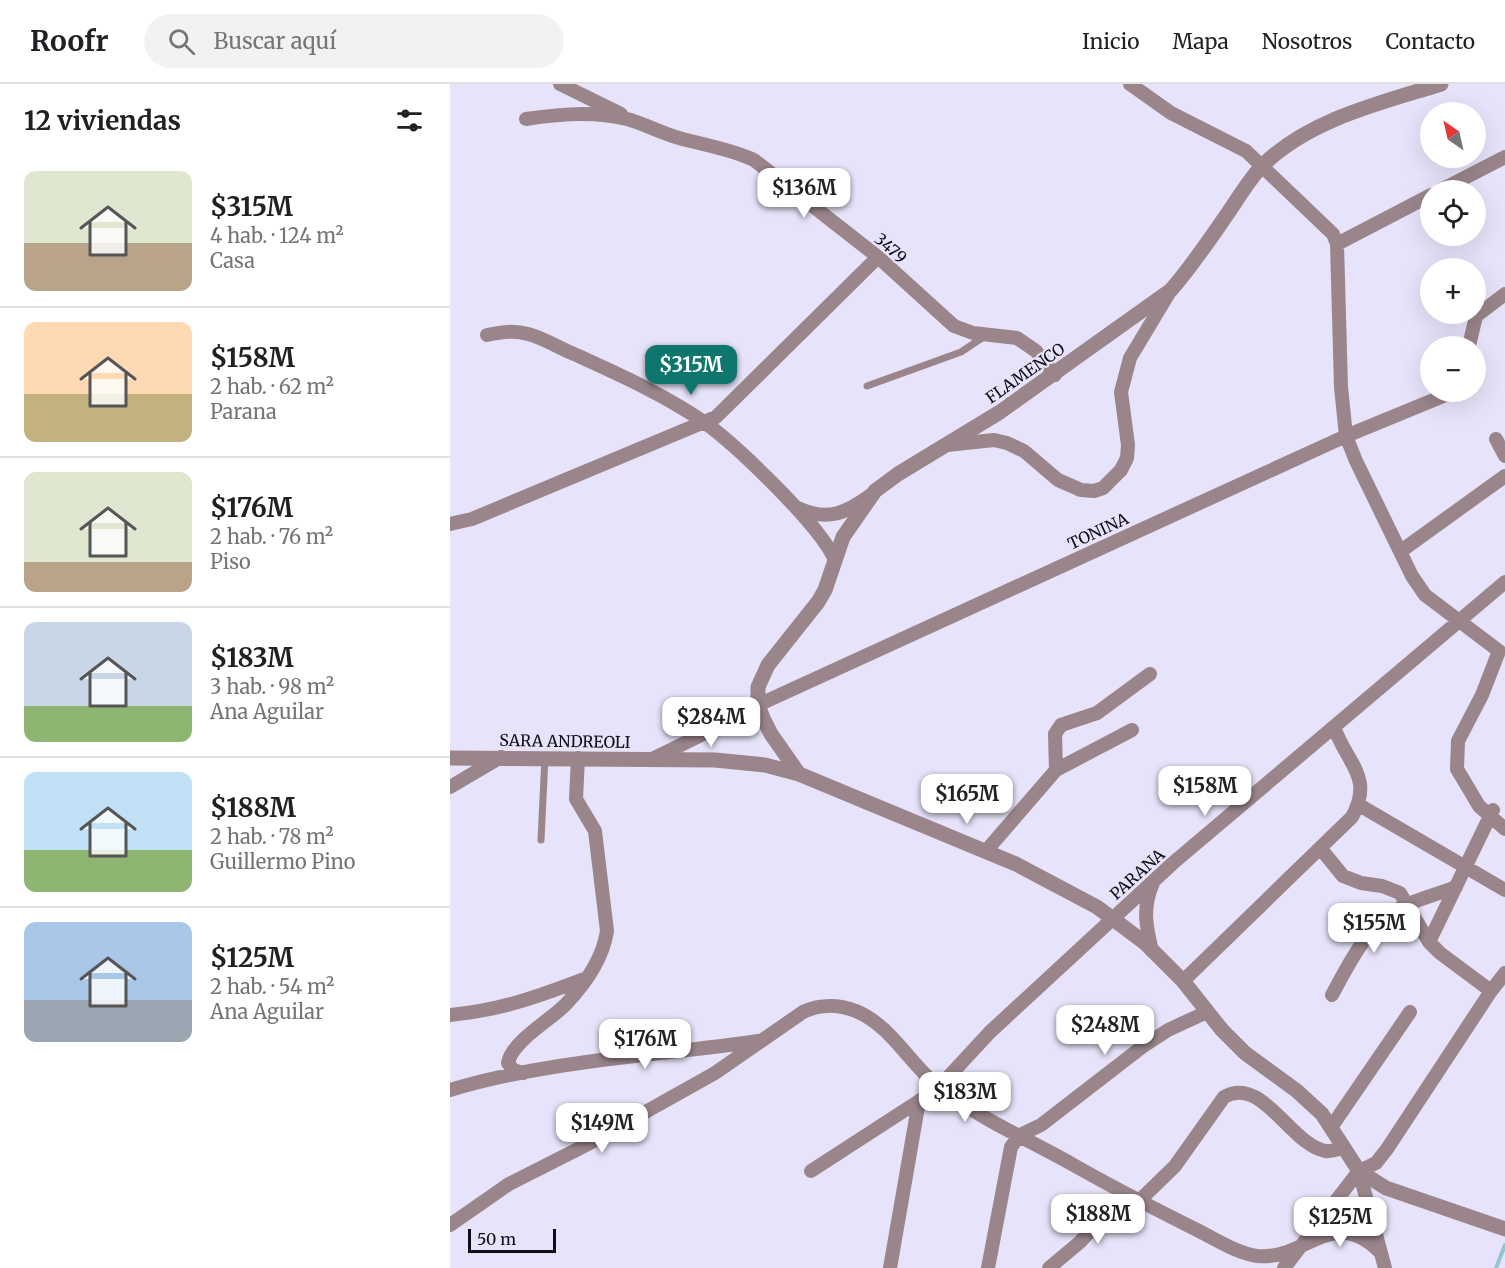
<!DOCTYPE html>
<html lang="es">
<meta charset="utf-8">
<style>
:root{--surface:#fff;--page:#f2f2f2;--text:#202124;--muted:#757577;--line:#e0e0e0;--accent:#0f766e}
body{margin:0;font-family:Merriweather,serif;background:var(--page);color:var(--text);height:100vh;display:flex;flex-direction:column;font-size:22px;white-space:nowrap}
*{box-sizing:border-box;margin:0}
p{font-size:20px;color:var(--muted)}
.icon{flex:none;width:33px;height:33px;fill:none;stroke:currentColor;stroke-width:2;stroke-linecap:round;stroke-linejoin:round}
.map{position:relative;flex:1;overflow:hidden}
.side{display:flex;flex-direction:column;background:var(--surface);width:450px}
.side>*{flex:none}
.needle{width:39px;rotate:326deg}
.controls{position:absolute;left:970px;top:18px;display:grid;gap:12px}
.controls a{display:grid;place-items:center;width:66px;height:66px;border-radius:50%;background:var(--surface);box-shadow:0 6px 24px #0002;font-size:30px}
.scale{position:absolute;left:18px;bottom:15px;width:88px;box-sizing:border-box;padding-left:6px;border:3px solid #0f0d15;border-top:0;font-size:16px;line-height:21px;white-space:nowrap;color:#0f0d15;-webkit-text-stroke:4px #e7e3fa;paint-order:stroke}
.price{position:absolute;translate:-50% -51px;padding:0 14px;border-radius:12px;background:#fff;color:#222;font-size:20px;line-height:39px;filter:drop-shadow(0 2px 3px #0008)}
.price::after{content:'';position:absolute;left:50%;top:36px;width:18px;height:14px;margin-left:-9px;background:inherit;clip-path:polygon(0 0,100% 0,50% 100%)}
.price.selected{background:var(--accent);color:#fff}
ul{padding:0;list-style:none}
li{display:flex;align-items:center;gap:18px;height:150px;padding:0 24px}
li+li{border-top:2px solid var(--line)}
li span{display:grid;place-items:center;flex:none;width:168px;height:120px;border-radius:12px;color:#555}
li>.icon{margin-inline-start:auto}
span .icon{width:72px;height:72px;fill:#fffc;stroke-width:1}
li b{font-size:26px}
h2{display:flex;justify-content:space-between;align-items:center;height:72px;padding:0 24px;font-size:26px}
header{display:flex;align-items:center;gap:36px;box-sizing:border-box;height:84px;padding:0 30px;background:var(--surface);border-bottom:2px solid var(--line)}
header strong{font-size:28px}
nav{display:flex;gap:33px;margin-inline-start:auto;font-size:21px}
.search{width:420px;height:54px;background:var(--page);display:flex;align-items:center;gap:15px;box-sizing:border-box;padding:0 21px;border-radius:33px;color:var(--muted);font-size:22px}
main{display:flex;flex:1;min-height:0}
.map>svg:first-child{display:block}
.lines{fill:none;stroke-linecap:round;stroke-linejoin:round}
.stream{stroke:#92c4d2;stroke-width:4}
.service{stroke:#99858a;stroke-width:7}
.minor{stroke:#99858a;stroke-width:14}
.tertiary{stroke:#99858a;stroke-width:15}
.labels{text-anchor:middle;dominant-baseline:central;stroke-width:4.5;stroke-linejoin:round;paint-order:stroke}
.street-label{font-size:16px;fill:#0f0d15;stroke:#e7e3fa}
</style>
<header>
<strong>Roofr</strong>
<div class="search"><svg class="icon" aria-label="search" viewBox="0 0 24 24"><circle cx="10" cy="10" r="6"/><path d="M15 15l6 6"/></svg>Buscar aquí</div>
<nav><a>Inicio</a><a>Mapa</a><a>Nosotros</a><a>Contacto</a></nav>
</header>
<main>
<section class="side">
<h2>12 viviendas<svg class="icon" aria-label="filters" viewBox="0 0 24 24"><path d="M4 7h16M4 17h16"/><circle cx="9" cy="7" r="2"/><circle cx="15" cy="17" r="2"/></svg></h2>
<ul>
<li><span style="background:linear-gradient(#dfe7d0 60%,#b9a48a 0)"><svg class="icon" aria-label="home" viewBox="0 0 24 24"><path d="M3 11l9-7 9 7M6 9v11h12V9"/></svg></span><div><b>$315M</b><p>4 hab. · 124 m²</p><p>Casa</p></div></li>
<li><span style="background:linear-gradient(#ffd9b3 60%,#c2b280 0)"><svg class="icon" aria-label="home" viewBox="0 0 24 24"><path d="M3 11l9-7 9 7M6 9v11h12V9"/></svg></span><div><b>$158M</b><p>2 hab. · 62 m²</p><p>Parana</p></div></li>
<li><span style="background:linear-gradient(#dfe7d0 75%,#b9a48a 0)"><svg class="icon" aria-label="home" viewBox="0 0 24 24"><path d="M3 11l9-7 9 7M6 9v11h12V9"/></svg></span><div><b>$176M</b><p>2 hab. · 76 m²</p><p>Piso</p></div></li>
<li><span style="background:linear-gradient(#c9d6e8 70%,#8fb573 0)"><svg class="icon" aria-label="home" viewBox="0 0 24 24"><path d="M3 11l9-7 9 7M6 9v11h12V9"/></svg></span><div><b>$183M</b><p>3 hab. · 98 m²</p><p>Ana Aguilar</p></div></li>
<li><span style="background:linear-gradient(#bfe0f5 65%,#8fb573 0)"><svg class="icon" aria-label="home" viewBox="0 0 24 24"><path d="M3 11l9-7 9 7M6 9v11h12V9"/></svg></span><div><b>$188M</b><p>2 hab. · 78 m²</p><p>Guillermo Pino</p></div></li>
<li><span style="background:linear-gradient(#a9c7e8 65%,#9aa5b1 0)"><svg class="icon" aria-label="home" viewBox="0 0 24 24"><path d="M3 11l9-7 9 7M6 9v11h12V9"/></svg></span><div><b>$125M</b><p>2 hab. · 54 m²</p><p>Ana Aguilar</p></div></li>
</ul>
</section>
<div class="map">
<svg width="1055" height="1184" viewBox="0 0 1055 1184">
<rect width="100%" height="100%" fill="#e7e3fa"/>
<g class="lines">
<!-- stream -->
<path class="stream" d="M1046,1184L1055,1161"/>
<!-- service -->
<path class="service" d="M417,302L511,268L535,252
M91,756L95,673"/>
<!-- minor -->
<path class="minor" d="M110,0L171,30
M680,0L721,29L796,67L883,150L887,160L891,303L896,352L906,377L962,492L975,511L1049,567L1032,611L1008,657L1007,685L1029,722L1055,745
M76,35C110,30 143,27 177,35C195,40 211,49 229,54C254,61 280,65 304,76L428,173L504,242L523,249L567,254L586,267L605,291
M991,106L1055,73
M887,160L981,111
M37,251C52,248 64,246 78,250C94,254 109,264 124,270C168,290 213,310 254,338C286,361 370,441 385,476
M1019,262L1026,232L1055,210
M1046,355L1055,372
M497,361L544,356L557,359L574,367L608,396L631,406L644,407L653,404L671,386L677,374L678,361L671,308L680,274L719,209
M348,424C378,438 396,429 421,411
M0,440L22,435L266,333L428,173
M951,467L1055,392
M200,676L280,637L308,621L896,352L1003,308
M606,686L605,650L611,641L647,629L700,590
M0,703L51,673
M909,721L1055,806
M871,765L893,792L911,799L932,802L950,809L979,858L990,869L1041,907
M536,767L606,686L682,646
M979,858L1043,726
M702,867C696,842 692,824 703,799
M733,897L902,733C924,693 897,680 884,643
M882,911C901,876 919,837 958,820C973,814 990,809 1006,803
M0,931C51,926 87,913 134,895
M73,989L63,986L58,979C62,957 101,936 116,920C135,900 153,874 157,847L145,747L126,715L128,674
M0,1006C99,976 206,972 308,957
M882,1042L960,928
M361,1087L469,1017
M909,1087L935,1184
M689,1117L725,1082L774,1013C812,991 840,1060 875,1067C882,1068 888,1065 894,1064
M0,1141L59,1100L140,1059L265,989L353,928C371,920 387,920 406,927C442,942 460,981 490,1004C529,1034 577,1055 620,1079C662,1103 705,1125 749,1147C767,1156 787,1169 807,1172C855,1177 882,1121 929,1167
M440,1184L469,1017L489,1003L540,948L723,779L1055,498
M538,1184L561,1063L570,1051L591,1041L692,963L718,946L757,928
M599,1184L630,1158L674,1110
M834,1184L909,1087L926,1079L937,1065L1041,907L1055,889"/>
<!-- tertiary -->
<path class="tertiary" d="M0,674L265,676L315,681L349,690L566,780L647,823L695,859L733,897L772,946L795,969L847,1007L872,1030L909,1087L936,1104L1055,1145
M349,690L321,650L313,634L308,621V603L318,581L368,518L375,506L393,453L425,407L448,390L550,328L721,206C742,182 760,155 778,129C789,113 800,94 813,81C860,35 931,19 991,0"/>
</g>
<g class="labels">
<!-- street labels -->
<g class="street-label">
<text transform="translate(441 164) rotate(41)">3479</text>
<text transform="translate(575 289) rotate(-35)">FLAMENCO</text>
<text transform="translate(648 447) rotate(-25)">TONINA</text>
<text transform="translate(115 657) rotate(1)">SARA ANDREOLI</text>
<text transform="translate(687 790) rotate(-42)">PARANA</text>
</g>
</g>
</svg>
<div class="controls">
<a><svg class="needle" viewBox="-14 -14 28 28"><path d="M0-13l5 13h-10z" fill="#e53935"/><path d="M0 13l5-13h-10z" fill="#757577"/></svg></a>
<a><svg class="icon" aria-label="locate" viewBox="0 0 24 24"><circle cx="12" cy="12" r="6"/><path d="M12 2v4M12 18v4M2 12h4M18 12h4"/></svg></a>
<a>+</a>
<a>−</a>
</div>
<div class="scale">50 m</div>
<b class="price" style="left:354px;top:135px">$136M</b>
<b class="price selected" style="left:241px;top:312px">$315M</b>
<b class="price" style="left:261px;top:664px">$284M</b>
<b class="price" style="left:755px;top:733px">$158M</b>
<b class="price" style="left:517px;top:741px">$165M</b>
<b class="price" style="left:924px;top:870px">$155M</b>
<b class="price" style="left:655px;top:972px">$248M</b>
<b class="price" style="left:195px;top:986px">$176M</b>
<b class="price" style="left:515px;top:1039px">$183M</b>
<b class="price" style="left:152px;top:1070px">$149M</b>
<b class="price" style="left:648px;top:1161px">$188M</b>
<b class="price" style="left:890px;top:1164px">$125M</b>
</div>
</main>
